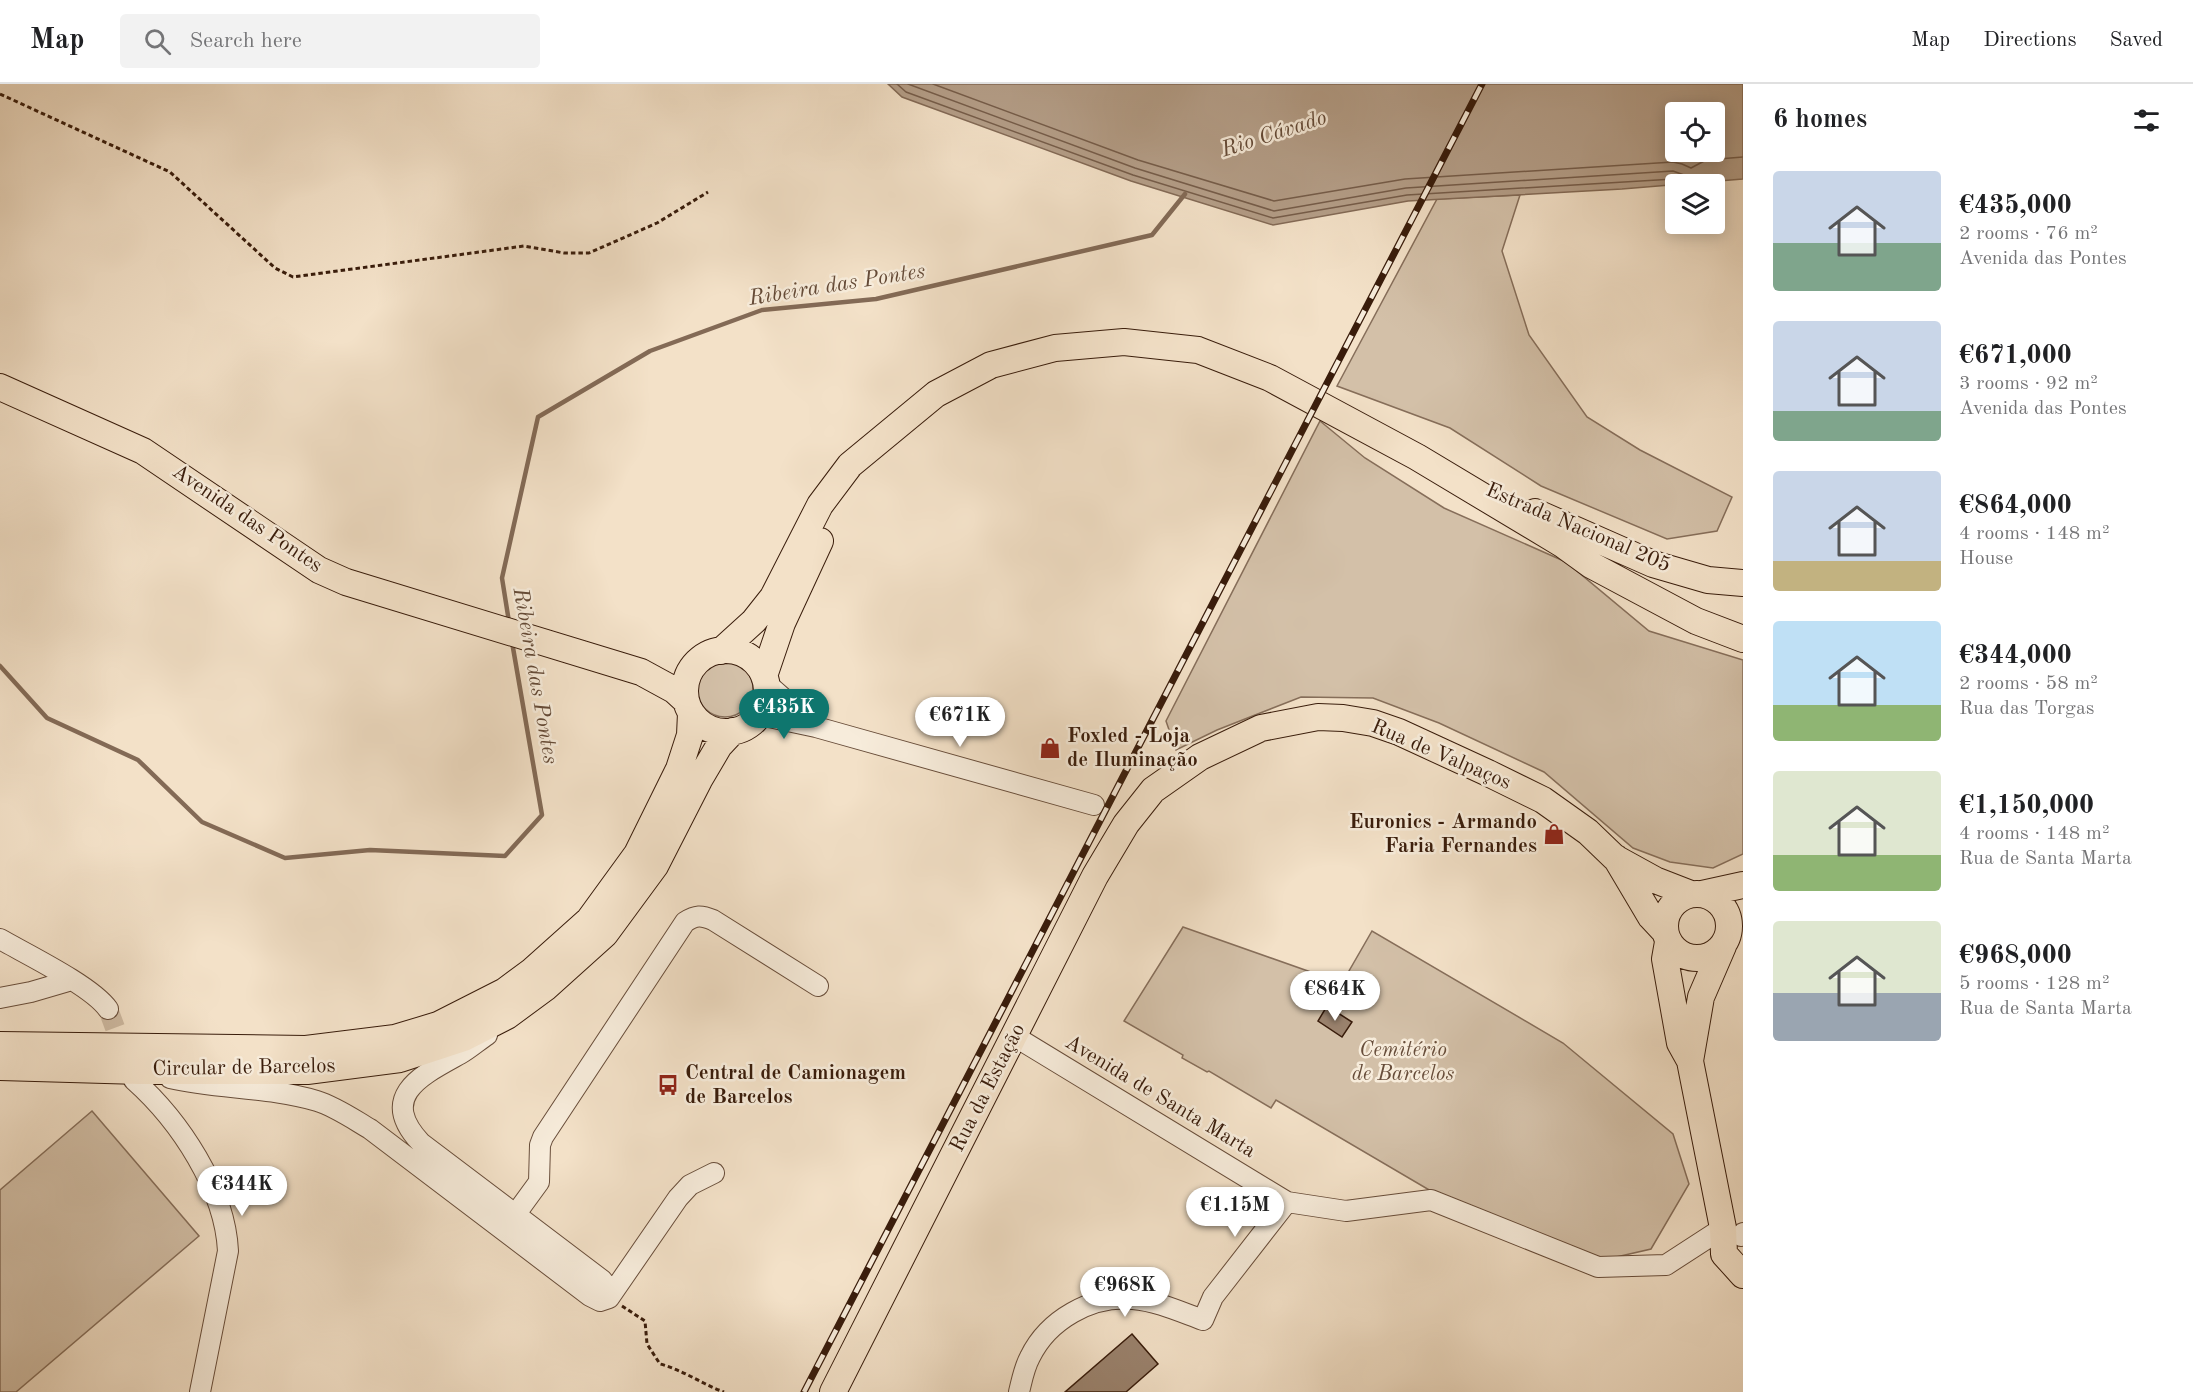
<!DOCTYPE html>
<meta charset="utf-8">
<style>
:root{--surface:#fff;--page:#f2f2f2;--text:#202124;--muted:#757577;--line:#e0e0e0;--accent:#0f766e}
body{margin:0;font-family:"Old Standard TT",serif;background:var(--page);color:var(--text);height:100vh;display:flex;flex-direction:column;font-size:22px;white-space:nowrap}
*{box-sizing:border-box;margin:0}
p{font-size:20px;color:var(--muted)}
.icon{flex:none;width:33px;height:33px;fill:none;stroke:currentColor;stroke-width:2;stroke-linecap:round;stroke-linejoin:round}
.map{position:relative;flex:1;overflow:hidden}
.sheet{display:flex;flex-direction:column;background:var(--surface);width:450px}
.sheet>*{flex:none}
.buttons{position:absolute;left:1665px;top:18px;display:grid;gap:12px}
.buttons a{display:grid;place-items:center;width:60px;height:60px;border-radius:6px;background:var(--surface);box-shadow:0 3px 15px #0003;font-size:30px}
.price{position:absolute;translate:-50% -51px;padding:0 14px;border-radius:21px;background:#fff;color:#222;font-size:20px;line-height:39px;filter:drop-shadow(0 2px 3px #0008)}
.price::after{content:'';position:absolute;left:50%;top:36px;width:18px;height:14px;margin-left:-9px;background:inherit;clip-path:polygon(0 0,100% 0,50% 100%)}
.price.selected{background:var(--accent);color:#fff}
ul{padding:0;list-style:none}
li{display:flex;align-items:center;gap:18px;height:150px;padding:0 30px}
li span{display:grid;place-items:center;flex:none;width:168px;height:120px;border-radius:6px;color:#555}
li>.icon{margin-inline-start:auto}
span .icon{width:72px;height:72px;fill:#fffc;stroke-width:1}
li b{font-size:26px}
h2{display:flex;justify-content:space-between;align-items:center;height:72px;padding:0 30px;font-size:26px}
header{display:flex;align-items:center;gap:36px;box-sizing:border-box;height:84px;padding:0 30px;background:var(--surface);border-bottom:2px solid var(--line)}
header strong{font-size:28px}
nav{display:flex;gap:33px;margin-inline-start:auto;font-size:21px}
.search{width:420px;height:54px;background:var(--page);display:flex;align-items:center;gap:15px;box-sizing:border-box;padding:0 21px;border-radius:6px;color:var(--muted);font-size:22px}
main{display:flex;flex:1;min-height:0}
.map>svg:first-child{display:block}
.green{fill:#d3c0a8;stroke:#866e5a;stroke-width:1.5}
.water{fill:#b49e88;stroke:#836a56;stroke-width:1.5;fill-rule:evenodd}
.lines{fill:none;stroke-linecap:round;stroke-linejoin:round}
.shore{stroke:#765d4a;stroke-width:1.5}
.stream{stroke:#836a56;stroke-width:4.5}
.building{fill:#9a826d;stroke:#391c0b;stroke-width:1.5}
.minor-tunnel{stroke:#cebaa2;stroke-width:20;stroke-dasharray:20 10;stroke-linecap:butt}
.minor-casing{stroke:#684d3a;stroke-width:22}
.major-casing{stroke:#391c0b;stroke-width:28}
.path{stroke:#391c0b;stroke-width:3;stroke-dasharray:4.5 3;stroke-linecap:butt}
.minor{stroke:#f7ecdb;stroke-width:20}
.major{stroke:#f3e1c8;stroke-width:26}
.rail-casing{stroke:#391c0b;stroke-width:7}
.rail{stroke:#f7ecdb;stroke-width:4.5;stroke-dasharray:14;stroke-linecap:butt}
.labels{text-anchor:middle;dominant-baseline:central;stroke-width:5;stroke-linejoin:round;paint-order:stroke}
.street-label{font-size:21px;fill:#391c0b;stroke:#f7ecdb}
.poi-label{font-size:21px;font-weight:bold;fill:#391c0b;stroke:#f7ecdb;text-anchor:start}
.park-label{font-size:21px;font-style:italic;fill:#674d3a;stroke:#f7ecdb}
.water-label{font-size:22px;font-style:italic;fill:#644a37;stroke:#f7ecdb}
</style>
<header>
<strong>Map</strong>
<div class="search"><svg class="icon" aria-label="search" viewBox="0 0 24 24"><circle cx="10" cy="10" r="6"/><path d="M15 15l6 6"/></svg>Search here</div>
<nav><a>Map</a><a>Directions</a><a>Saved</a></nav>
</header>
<main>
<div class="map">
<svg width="1743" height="1308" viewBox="0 0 1743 1308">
<rect width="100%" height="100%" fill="#f3e1c8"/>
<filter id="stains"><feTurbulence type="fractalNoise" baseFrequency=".00333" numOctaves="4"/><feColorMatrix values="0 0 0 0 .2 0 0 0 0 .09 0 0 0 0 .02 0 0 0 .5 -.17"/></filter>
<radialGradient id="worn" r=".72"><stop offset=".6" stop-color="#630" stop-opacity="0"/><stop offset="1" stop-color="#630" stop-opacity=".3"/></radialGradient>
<!-- green -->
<path class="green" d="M1520,111L1502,167L1529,251L1587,333L1640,366L1732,413L1717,447L1667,455L1541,402L1450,344L1337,302L1437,115Z
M1320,337L1365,374L1444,424L1566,478L1649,547L1743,576V770L1713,784L1670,778L1633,764L1544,688L1439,639L1373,614L1301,613L1217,646L1176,666L1166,637Z
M697 605a28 28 0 1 1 56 0a28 28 0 1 1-56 0Z
M1183,843L1342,899L1372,847L1563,959L1673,1050L1689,1100L1651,1165L1599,1177L1465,1127L1276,1016L1271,1024L1209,987L1207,988L1182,974L1183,971L1124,937Z
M92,1027L199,1152L16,1308H0V1106Z"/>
<!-- water -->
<path class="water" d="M888,0H1743V95L1622,105L1408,117L1273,141L1131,97L902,13ZM1676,28H1714V68H1676Z"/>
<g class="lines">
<!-- shore -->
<path class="shore" d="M897,0L906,8L1133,91L1273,134L1407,111L1674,95L1679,96L1681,100
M908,0L1135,84L1274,127L1406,104L1673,87L1684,91L1689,100
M933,0L1138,76L1274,117L1405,95L1673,78L1682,80L1691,84L1706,76L1743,73"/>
<!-- stream -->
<path class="stream" d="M509,538L502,494L538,333L650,267L762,226L876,215L1152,151L1185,110
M0,582L47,634L138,676L202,738L285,774L370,766L505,772L542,731L512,558"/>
</g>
<!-- building -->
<path class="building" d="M1327,922L1352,938L1342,953L1318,937Z
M1132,1250L1158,1280L1126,1308H1065Z"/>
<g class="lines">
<!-- minor-tunnel -->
<path class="minor-tunnel" d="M108,925L126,973"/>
<defs>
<path id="minor" d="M766,599L816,643
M759,631L816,643L1094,721
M0,855C26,870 92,902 108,925
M0,914L31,908L72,896
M487,951C478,957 469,965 460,970C422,991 377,1012 421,1059L602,1196L608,1204L609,1214
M1014,952L1287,1118L1346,1127L1431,1116L1598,1183L1666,1181L1723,1144
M170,994C218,1005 269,1003 317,1017C336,1023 353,1035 370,1045L590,1212L600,1217L609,1214L678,1114L690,1101L714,1089
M134,996C180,1037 225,1105 228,1167L200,1308
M504,1146L539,1098L540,1061L543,1053L685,838C696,831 701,831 713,836L818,902
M1741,1152L1743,1149
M1019,1308C1022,1296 1024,1284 1030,1273C1048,1236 1091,1211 1133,1215C1157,1217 1181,1228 1203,1236L1213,1213L1287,1118"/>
<path id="major" d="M0,303L143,367L319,486L346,498L641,588L674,606L686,617
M1535,428L1653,480L1708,496L1743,499
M685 607a41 41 0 1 1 82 0a41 41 0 1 1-82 0Z
M721,567L754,537L773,513L820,421L850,381L936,310L991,281L1055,264L1124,258L1198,266L1270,294L1417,373L1562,460L1591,481L1696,537L1743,555
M764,592L782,539L820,457
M1616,774L1651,833L1665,848
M1665 842a32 32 0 1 1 64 0a32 32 0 1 1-64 0Z
M1702,810L1743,801
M1668,858L1665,875L1680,959L1690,977L1723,1144L1724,1170L1743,1191
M0,961L306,965L395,954L438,941L505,907L532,887L589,836L637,770L679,685L690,651L691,629
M1690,977L1701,913L1723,862
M0,983L140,987H307L400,975L464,954L507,932L545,904L605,850L655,782L699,696L719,662L733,647
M833,1308L1095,792L1126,740L1153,706L1200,673L1261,644L1318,633L1343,634L1373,639L1399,648L1488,689L1543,716L1588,748L1615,774L1655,796L1691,810"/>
</defs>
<!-- minor casing -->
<use href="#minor" class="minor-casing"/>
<!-- major casing -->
<use href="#major" class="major-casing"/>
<!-- path -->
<path class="path" d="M0,10L170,88L275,184L293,193L524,162L564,169H589L657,139L708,108
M622,1222L645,1237L647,1260L660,1280C683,1286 702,1300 724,1308"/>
<!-- minor -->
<use href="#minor" class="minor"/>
<!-- major -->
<use href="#major" class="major"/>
<defs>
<path id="rail" d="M804,1308L1482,0"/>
</defs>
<!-- rail casing -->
<use href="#rail" class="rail-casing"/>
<!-- rail -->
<use href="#rail" class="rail"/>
</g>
<!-- icons -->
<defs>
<symbol id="shop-bare" viewBox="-9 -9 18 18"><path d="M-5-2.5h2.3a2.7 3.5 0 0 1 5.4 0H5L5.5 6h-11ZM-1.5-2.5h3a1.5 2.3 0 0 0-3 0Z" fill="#8f2418" stroke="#f7ecdb" stroke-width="2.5" paint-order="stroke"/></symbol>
<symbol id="bus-bare" viewBox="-9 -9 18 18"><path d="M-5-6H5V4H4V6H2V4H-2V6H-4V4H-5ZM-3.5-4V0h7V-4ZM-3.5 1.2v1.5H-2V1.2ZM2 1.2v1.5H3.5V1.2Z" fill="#8f2418" stroke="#f7ecdb" stroke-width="2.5" paint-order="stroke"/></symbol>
</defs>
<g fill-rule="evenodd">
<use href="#shop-bare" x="1035" y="649" width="30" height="30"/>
<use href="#shop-bare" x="1539" y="735" width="30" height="30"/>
<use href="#bus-bare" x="653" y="986" width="30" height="30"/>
</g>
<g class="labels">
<!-- street labels -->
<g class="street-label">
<text transform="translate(247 435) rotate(34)">Avenida das Pontes</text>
<text transform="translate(1578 444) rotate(23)">Estrada Nacional 205</text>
<text transform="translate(1441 671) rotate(23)">Rua de Valpaços</text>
<text transform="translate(244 984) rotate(-1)">Circular de Barcelos</text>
<text transform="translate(988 1004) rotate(-63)">Rua da Estação</text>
<text transform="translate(1160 1013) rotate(31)">Avenida de Santa Marta</text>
</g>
<!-- poi labels -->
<g class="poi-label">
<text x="1067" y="652">Foxled - Loja<tspan x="1067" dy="24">de Iluminação</tspan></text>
<text x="1537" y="738" text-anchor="end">Euronics - Armando<tspan x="1537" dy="24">Faria Fernandes</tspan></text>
<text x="685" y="989">Central de Camionagem<tspan x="685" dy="24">de Barcelos</tspan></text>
</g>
<!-- park labels -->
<g class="park-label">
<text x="1403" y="966">Cemitério<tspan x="1403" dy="24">de Barcelos</tspan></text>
</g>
<!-- water labels -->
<g class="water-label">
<text transform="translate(1274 50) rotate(-18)">Rio Cávado</text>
<text transform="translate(837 201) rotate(-9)">Ribeira das Pontes</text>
<text transform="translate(535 592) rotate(80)">Ribeira das Pontes</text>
</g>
</g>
<rect width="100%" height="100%" filter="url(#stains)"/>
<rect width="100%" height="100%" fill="url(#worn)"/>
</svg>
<div class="buttons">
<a><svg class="icon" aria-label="locate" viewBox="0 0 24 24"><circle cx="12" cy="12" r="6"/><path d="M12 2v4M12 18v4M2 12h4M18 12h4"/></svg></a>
<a><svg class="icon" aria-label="layers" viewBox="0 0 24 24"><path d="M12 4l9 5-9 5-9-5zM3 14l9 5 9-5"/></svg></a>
</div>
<b class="price selected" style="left:784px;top:656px">€435K</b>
<b class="price" style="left:960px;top:664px">€671K</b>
<b class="price" style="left:1335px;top:938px">€864K</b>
<b class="price" style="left:242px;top:1133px">€344K</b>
<b class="price" style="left:1235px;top:1154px">€1.15M</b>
<b class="price" style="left:1125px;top:1234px">€968K</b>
</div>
<section class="sheet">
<h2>6 homes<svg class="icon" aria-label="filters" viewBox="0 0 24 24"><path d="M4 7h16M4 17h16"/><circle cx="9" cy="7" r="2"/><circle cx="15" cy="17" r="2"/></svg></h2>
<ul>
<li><span style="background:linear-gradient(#c9d6e8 60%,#7fa58c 0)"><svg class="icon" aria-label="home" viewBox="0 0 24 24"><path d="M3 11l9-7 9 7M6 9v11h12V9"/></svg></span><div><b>€435,000</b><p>2 rooms · 76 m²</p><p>Avenida das Pontes</p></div></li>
<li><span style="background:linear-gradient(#c9d6e8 75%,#7fa58c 0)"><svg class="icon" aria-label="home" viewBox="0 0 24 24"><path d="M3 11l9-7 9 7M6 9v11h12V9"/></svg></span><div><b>€671,000</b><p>3 rooms · 92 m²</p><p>Avenida das Pontes</p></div></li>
<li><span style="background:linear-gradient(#c9d6e8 75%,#c2b280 0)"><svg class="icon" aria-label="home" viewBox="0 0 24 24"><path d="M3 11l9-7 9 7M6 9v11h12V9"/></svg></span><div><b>€864,000</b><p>4 rooms · 148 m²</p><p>House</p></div></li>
<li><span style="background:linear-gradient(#bfe0f5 70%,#8fb573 0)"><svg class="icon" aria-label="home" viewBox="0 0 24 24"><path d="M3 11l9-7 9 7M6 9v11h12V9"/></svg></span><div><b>€344,000</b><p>2 rooms · 58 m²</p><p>Rua das Torgas</p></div></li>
<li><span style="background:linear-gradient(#dfe7d0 70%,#8fb573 0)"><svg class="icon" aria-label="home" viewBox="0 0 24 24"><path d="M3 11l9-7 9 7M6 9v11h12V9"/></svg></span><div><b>€1,150,000</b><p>4 rooms · 148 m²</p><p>Rua de Santa Marta</p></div></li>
<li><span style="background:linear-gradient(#dfe7d0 60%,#9aa5b1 0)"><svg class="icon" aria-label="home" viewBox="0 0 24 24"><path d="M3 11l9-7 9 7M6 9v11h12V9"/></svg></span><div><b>€968,000</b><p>5 rooms · 128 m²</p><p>Rua de Santa Marta</p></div></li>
</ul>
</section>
</main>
